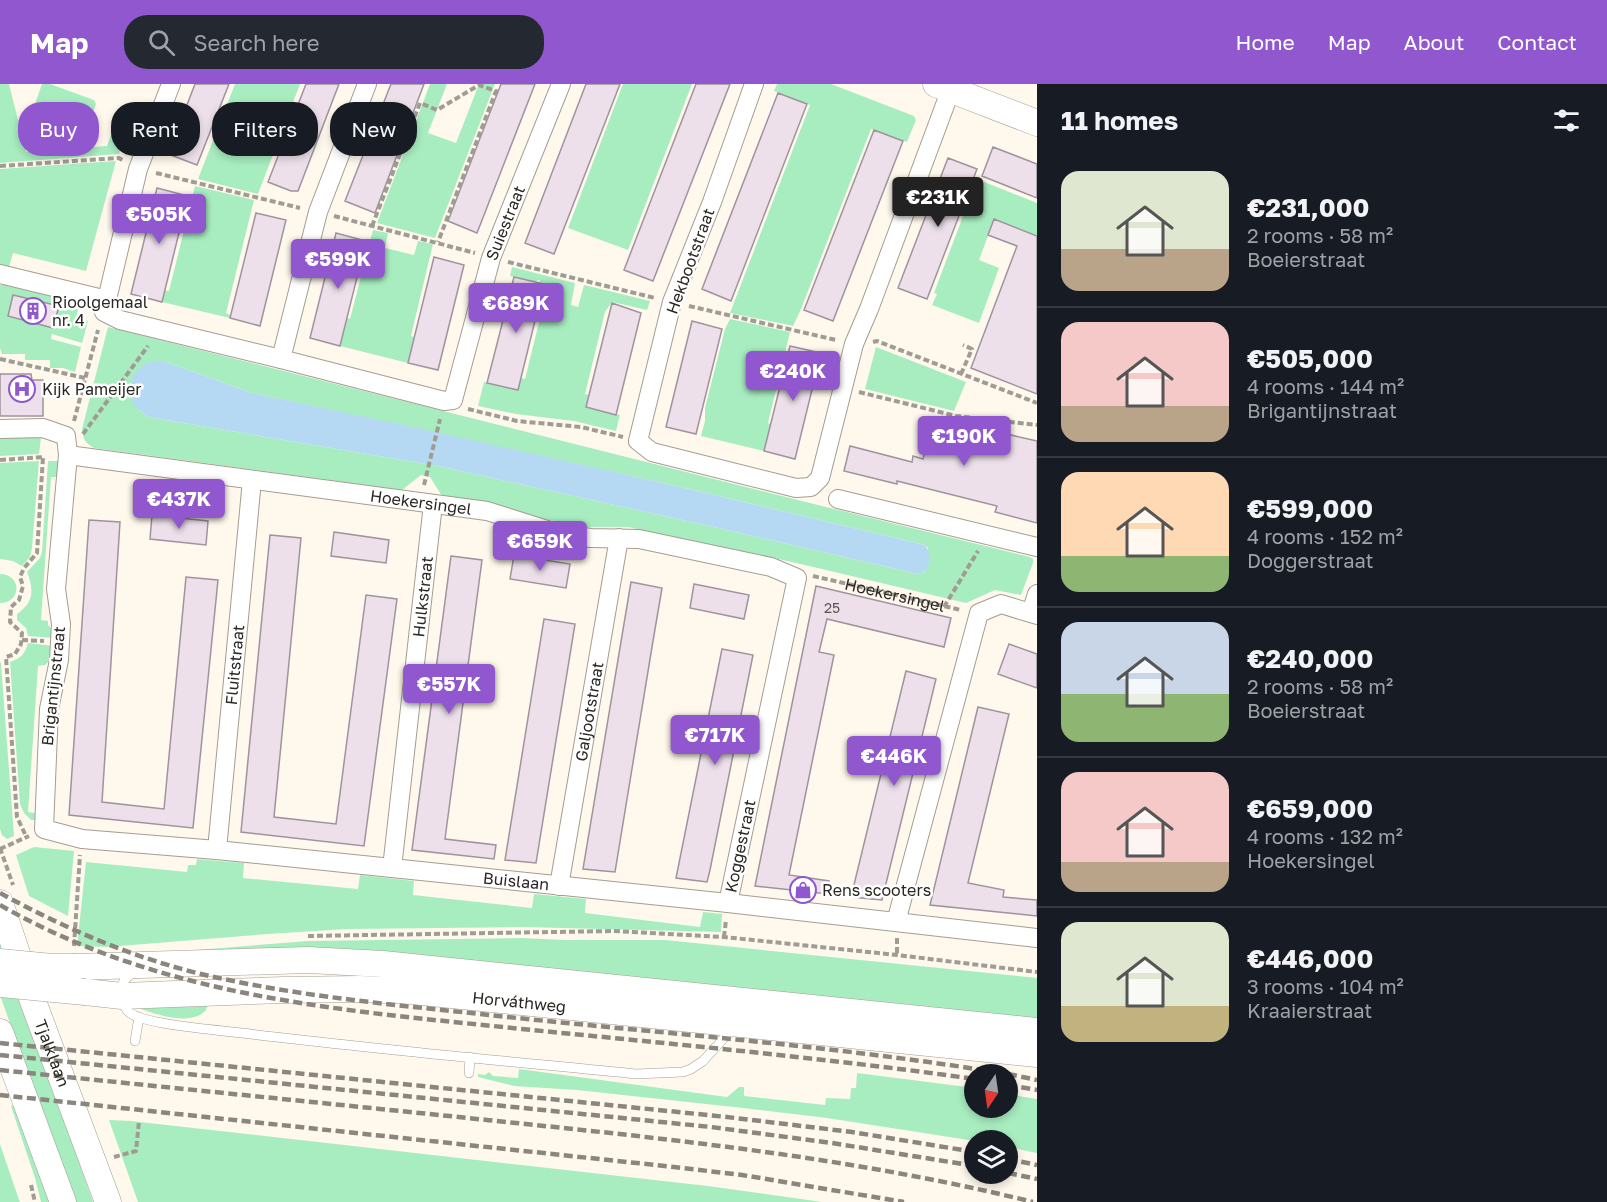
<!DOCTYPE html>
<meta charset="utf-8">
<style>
:root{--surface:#171b24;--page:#242831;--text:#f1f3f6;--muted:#9ea1a6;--line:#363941;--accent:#9157ce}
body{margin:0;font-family:"Golos Text",sans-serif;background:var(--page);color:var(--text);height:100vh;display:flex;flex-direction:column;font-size:22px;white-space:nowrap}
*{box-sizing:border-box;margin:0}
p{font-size:20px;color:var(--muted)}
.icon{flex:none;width:33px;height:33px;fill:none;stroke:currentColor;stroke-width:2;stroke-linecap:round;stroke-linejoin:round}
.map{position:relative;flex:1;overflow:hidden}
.details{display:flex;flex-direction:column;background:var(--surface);width:570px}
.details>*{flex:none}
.top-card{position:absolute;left:18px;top:18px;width:570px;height:54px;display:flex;gap:12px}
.needle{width:39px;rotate:193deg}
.buttons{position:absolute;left:964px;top:980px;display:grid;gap:12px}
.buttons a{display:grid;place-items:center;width:54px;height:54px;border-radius:50%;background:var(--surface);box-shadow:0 3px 9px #0003;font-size:30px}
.price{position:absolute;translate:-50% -51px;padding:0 14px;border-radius:6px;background:var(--accent);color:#fff;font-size:20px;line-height:39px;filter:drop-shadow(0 2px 3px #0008)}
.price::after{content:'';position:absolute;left:50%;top:36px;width:18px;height:14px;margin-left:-9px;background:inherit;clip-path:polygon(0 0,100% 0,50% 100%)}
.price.on{background:#222;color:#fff}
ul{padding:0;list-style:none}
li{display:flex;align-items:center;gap:18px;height:150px;padding:0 24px}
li+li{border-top:2px solid var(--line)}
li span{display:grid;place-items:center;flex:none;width:168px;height:120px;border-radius:18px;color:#555}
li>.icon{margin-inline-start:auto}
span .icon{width:72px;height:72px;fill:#fffc;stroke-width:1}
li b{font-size:26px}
h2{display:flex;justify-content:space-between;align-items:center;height:72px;padding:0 24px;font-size:26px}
.tag{padding:0 21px;border-radius:24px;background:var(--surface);box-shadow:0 3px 9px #0003;font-size:21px;line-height:54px}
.tag.on{background:var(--accent);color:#fff}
header{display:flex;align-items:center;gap:36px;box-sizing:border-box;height:84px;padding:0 30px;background:var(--accent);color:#fff}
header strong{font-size:28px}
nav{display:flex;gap:33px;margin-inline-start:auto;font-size:21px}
.search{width:420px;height:54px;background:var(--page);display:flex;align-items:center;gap:15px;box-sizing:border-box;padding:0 21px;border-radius:24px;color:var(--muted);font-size:22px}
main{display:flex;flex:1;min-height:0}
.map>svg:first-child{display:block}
.green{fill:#a8edc0;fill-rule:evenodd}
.water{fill:#b5d9f2}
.building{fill:#ede0eb;stroke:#9f939d;stroke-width:1.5}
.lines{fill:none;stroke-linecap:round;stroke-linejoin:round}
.lane-casing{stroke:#a59d90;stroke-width:10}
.street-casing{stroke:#a59d90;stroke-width:20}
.secondary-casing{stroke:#a59d90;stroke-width:27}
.path{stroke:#a09b93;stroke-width:4;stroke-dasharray:6 3;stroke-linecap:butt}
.lane{stroke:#fff;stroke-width:9}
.street{stroke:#fff;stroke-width:18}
.secondary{stroke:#fff;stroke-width:26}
.rail{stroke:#8a857d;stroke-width:4.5;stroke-dasharray:9 4.5;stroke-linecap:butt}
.secondary-bridge-casing{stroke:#a59d90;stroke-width:27;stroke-linecap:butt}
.secondary-bridge{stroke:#fff;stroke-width:26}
.labels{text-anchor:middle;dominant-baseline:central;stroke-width:5;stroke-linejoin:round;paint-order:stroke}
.number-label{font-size:14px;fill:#5b5554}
.street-label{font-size:16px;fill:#2a2722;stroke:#fff}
.poi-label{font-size:16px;fill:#2a2722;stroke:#fff;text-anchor:start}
</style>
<header>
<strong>Map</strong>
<div class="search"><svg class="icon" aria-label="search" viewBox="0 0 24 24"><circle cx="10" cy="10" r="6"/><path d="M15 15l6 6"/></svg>Search here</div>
<nav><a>Home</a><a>Map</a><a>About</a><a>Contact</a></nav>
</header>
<main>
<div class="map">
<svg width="1037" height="1118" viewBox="0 0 1037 1118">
<rect width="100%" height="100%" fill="#fff8ed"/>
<!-- green -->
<path class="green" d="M0,0H9L26,68L107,62L119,29L133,34L119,70L0,79Z
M42,0H50L94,16L96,20L88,43L83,45L35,26L34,23Z
M235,0H300L258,110L198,95Z
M430,0H447L428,49L456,59L479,0H495L435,154L377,139Z
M623,0H692L628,166L568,144Z
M777,0H831L914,32L916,36L907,58L871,45L801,225L793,242L730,229L810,21L774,7Z
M116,77L86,187L13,169L9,183L0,182V85Z
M977,95L1037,119V152L994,136L979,176L999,184L979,239L932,221L937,210L934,209Z
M195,102L254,116L226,229L230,231V234L162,218L164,206L169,207Z
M373,146L388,149L385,164L414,171L418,157L433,160L411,252L414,253L408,279L340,262L347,234L350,235Z
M512,183L575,199L571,221L578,223L584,201L650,217L647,226L612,218L605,228L585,310L589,311L586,323L620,331L616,347L574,337L516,330L478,322L484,298L518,306L521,294L525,295L546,210L544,201L540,199V196H537L536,198L510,192Z
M0,201H7L80,219L76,233L88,237L82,259L52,250L51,255L81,263L75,288L63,284H50V276H25V270H2L0,264ZM13,211L58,222L53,244L8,232Z
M730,235L790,248L768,339L771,340L764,367L701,352L705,337V324L725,245Z
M108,243L822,422L1030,473L1033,475V479L1021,511L995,506L966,519L792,478L628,443H585L544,435L496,420L442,412L430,393L421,391L402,406L94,364C85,359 83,355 82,345ZM166,278L252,309L672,401L925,461L928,464L924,488L918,490L705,441L438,382L148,333L138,325Z
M876,263L966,298L954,327L865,305Z
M0,353H41L39,370L0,372Z
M39,377L32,464L30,473L22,482L13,477L0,475V379Z
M48,377H59L58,393H51L41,536L48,537V541L55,548L54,554L28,552L26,544L17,536V530C34,518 34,506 27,488L40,474L42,468Z
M0,490C22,490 22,519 0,519Z
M28,559L54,562L53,574L45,581L38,582L28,728L35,729V736H31L24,729L20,720L10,578C21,574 25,570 28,559Z
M0,578L1,579L14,752L7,755L2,751L0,745Z
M34,763L74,767L68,832L29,812L16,771Z
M197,775L244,779L243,794L358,805L360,791L414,797L413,811L532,824L534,810L586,815L585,829L700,843L703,828L722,830L721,848L523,843L347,845L267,850L107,863L77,862L86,778L187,788L188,781H196Z
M0,854L93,1118H73L0,911Z
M522,854L565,856H665L1037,894V941L384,872L55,876V870L121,872L308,857Z
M211,917C210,918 206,925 206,926C192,943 153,930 136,923Z
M519,985L727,1013L739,1003H744V1012L825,1021L826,1014L850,1015L851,1004H856L857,989L975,1004V1023H1008V1010L1037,1015V1069L1008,1063V1056H975V1057L827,1034L743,1024L577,1006L514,1002L478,993V990L485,991L489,988L493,992L518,994Z
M17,1020L49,1118H41L35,1094L11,1022Z
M109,1036L131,1037L708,1102L822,1118H138Z
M0,1060L19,1116L20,1118H0Z"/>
<!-- water -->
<path class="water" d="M166,278L252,309L427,346L672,401L925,461C933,471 931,487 918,490L705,441L438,382L148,333C142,328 134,323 132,316C128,302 133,284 147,279C152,277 160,278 166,278Z"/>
<!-- building -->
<path class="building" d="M195,0H229L197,81L168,70Z
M306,0H339L298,107H291L268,98Z
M391,0H424L375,129L345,117Z
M501,0H535L477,149L448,137Z
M586,0H620L554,170L525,159Z
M696,0H730L653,197L624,186Z
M778,9L807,20L731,217L702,205Z
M874,46L903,57L833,237L804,226Z
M993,63L1037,80V114L982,92Z
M948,74L977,85L927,215L898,204Z
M157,104L188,112L162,218L131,210Z
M256,129L286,136L260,242L230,234Z
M994,135L1037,152V310L971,284L1017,162L988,151Z
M336,149L366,157L340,262L310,254Z
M434,173L464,181L438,286L408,279Z
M514,193L544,200L518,306L487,299Z
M13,211L59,222L53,244L8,232Z
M612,219L641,229L616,331L586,323Z
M692,237L722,245L696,350L666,343Z
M790,262L821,269L795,375L764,367Z
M0,290H31L32,296H43V332H0Z
M933,333L1037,357V439L995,428L997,422L897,397V400L844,387L850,362L912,378L913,372L923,375Z
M152,431L208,437L206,461L150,455Z
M89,436L120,438L102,718L164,725L186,493L218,496L193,744L69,731Z
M334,448L389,456L386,479L331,472Z
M270,451L301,454L274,733L336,740L366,511L397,515L364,762L241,748Z
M514,471L570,480L566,504L510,495Z
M451,472L482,476L445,755L496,761L494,775L412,766Z
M631,498L662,504L653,557L615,788L583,785Z
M694,500L749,511L744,535L690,524Z
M816,502L951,534L944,563L827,535L819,568L834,571L789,791L829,797L828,810L755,802Z
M544,535L575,540L536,779L505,776Z
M1009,560L1037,570V604L998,590Z
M722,565L753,571L710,786L707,798L676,794Z
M906,587L936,595L882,816L851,813Z
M978,623L1009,630L968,799L1004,806L1003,813L1037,816V832L930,821Z"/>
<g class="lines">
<defs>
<path id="lane" d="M136,887C131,890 125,893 123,899C120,908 122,923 130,929C147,941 219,946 242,949C373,965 505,977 636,990L683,988L691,985L703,977L734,943
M135,957L139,933
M469,989L470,973"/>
<g id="street">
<path id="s2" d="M171,0L138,85L104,228L120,236L281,275L444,317L453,316L491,174L561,0"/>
<path d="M754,0L712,118L672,218L638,357L652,368L796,404L811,403L820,394L854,260L869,225L951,5"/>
<path d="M0,190L107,216"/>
<path d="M281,275L318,128L367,0"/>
<path id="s3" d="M0,345L43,344L66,352L68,371L56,505L61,540L59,576L49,625L44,745L82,755L217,766L392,784L728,819L1037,854"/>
<path id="s4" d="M68,371L487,427L560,450L591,454L639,455L771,483L797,494L728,819"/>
<path d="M838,415L1037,463"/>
<path d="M1031,529L1037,510"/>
<path id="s5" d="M217,766L252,396"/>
<path id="s6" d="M392,784L433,420"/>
<path id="s7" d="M559,802L619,454"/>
<path d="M896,838L979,529L1001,520L1037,531"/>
</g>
<g id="secondary">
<path d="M936,0L1037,39"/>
<path id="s8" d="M0,819L34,920L108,1118"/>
<path d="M75,883L308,876L383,880L1037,947"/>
<path id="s9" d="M85,908L122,912L283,906L359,905L412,907L1037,970"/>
<path d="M0,948L63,1118"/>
</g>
</defs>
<!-- lane casing -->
<use href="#lane" class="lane-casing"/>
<!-- street casing -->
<use href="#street" class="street-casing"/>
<!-- secondary casing -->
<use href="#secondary" class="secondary-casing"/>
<!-- path -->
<g class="path">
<path d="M0,82L119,74L124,77"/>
<path d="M156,89L300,124"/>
<path d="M334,132L475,169"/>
<path d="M372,142L420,19L437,26L479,1L496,7L438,158"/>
<path d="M508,178L655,214"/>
<path d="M689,222L836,256"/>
<path d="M873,258L877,257L1037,319"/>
<path d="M0,275L85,294"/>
<path d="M961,290L972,265L963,261"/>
<path d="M859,308L956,332L1037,341"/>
<path d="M468,325L517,337L581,343L623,353"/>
<path d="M74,337L98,246"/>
<path d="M83,350L148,262"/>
<path d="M0,376L44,373"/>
<path d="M424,401L440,335"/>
<path id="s1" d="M813,492L961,526"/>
<path d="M944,523L978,467"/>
<path d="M22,556L44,557"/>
<path d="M25,750L17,733L6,573L15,570L21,560L22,549L10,538L11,523L19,516L23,502L20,493L24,484L37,469L43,373"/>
<path d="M0,764L13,801"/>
<path d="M0,765L29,752"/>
<path d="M308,852L614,847L724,853L897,871L1037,888"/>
<path d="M724,853L726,836"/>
<path d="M897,854V871"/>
<path d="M74,862L80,771"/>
<path d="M114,1073L136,1067L139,1037"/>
<path d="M31,1101L35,1118"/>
</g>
<!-- lane -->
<use href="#lane" class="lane"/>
<!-- street -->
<use href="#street" class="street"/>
<!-- secondary -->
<use href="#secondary" class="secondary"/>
<!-- rail -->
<path class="rail" d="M0,809C64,844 131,873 201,890C299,913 399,921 498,932C668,950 839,962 1007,990
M0,821C163,914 340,926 522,945C673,960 825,974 975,995
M0,959L727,1033L852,1048L975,1068
M0,971L711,1043L832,1059L975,1082
M0,986C172,1004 344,1021 516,1039C689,1057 864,1076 1033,1118
M1008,990L1037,996
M1008,1001L1037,1006
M0,1011L674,1083L742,1091L904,1118
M1008,1075L1037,1081
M1008,1089L1037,1095"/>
<defs>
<path id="secondary-bridge" d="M0,878L52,883H75
M0,900L85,908"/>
</defs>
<!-- secondary-bridge casing -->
<use href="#secondary-bridge" class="secondary-bridge-casing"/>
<!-- secondary-bridge -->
<use href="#secondary-bridge" class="secondary-bridge"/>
</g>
<!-- icons -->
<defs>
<symbol id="building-ring" viewBox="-11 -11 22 22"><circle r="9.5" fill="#fff" stroke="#9157ce" stroke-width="1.5"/><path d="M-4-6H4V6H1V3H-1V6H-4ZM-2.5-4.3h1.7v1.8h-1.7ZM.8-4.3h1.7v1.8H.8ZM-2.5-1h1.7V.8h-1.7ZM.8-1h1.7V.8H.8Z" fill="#9157ce"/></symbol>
<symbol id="hospital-ring" viewBox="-11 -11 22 22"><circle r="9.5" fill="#fff" stroke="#9157ce" stroke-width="1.5"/><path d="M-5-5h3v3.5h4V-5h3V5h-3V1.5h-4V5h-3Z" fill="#9157ce"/></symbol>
<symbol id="shop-ring" viewBox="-11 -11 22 22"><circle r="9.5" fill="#fff" stroke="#9157ce" stroke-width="1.5"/><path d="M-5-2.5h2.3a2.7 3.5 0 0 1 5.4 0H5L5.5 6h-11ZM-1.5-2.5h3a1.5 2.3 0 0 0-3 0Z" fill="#9157ce"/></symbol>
</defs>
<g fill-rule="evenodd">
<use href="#building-ring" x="18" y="212" width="30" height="30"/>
<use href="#hospital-ring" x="7" y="290" width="30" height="30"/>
<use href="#shop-ring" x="788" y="791" width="30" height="30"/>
</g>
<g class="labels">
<!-- number labels -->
<g class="number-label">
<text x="832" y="523">25</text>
</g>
<!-- street labels -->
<g class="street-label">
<text stroke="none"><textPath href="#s2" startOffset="784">Suiestraat</textPath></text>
<text transform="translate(690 177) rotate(-70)">Hekbootstraat</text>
<text stroke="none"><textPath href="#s4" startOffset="356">Hoekersingel</textPath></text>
<text stroke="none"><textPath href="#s1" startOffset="84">Hoekersingel</textPath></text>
<text stroke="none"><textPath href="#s6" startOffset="273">Hulkstraat</textPath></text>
<text stroke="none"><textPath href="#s5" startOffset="186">Fluitstraat</textPath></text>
<text transform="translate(53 602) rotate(-84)">Brigantijnstraat</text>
<text stroke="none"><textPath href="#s7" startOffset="177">Galjootstraat</textPath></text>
<text transform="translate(740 762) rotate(-78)">Koggestraat</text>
<text stroke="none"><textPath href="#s3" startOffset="938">Buislaan</textPath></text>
<text stroke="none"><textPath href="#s9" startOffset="435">Horváthweg</textPath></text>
<text stroke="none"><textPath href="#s8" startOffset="159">Tjalklaan</textPath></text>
</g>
<!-- poi labels -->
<g class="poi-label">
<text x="52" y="218">Rioolgemaal<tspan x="52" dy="18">nr. 4</tspan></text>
<text x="42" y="305">Kijk Pameijer</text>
<text x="822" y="806">Rens scooters</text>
</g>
</g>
</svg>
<div class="buttons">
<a><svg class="needle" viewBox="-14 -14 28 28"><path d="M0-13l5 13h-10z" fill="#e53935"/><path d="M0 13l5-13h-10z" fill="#9ea1a6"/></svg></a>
<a><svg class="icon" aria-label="layers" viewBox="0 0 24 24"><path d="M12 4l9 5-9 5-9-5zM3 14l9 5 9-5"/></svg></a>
</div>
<b class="price on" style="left:938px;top:144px">€231K</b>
<b class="price" style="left:159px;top:161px">€505K</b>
<b class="price" style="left:338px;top:206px">€599K</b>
<b class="price" style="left:516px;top:250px">€689K</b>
<b class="price" style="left:793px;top:318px">€240K</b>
<b class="price" style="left:964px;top:383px">€190K</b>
<b class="price" style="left:179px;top:446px">€437K</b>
<b class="price" style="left:540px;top:488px">€659K</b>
<b class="price" style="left:449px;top:631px">€557K</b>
<b class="price" style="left:715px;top:682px">€717K</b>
<b class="price" style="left:894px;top:703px">€446K</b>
<div class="top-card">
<a class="tag on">Buy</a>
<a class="tag">Rent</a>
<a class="tag">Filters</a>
<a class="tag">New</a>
</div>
</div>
<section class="details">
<h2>11 homes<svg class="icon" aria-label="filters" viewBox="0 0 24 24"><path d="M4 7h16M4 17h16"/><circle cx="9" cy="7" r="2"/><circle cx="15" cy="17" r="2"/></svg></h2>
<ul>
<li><span style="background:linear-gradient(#dfe7d0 65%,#b9a48a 0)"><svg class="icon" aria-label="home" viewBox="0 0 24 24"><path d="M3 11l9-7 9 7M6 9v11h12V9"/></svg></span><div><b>€231,000</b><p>2 rooms · 58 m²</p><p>Boeierstraat</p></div></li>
<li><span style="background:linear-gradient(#f6c9c9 70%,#b9a48a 0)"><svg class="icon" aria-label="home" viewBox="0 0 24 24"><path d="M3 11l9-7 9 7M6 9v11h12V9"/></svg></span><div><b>€505,000</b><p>4 rooms · 144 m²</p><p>Brigantijnstraat</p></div></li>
<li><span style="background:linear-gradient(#ffd9b3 70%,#8fb573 0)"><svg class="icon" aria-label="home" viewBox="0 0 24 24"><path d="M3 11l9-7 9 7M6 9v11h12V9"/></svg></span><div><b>€599,000</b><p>4 rooms · 152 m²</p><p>Doggerstraat</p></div></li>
<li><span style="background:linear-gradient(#c9d6e8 60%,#8fb573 0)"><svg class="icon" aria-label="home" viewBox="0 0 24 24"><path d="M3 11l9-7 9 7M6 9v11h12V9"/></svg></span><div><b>€240,000</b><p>2 rooms · 58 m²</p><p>Boeierstraat</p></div></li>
<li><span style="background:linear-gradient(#f6c9c9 75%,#b9a48a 0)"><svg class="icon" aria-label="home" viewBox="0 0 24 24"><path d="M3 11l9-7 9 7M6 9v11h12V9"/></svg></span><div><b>€659,000</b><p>4 rooms · 132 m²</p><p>Hoekersingel</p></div></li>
<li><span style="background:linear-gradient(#dfe7d0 70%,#c2b280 0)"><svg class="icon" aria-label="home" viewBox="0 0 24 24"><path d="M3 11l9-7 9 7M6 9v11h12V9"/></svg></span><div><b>€446,000</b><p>3 rooms · 104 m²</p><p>Kraaierstraat</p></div></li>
</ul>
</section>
</main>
